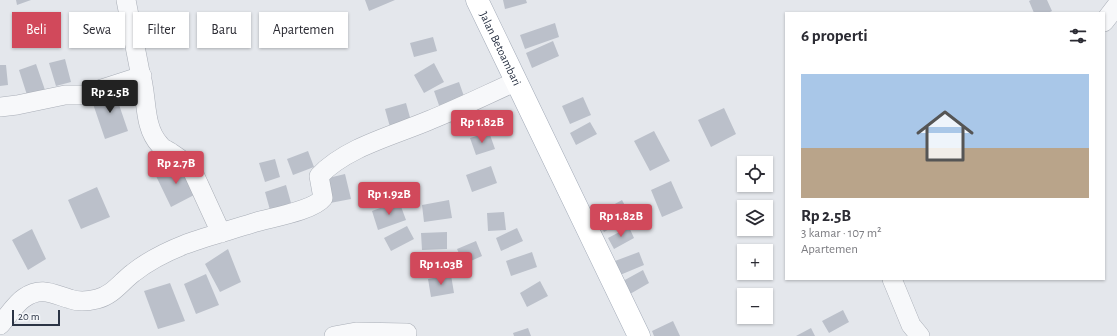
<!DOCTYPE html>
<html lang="id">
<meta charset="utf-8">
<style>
:root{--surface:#fff;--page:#f2f2f3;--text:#2b2b33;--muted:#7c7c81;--line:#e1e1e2;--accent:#d1495b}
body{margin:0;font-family:"Alegreya Sans",sans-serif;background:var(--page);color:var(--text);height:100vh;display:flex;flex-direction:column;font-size:15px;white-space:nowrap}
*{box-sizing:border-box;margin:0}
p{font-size:13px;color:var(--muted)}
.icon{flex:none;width:22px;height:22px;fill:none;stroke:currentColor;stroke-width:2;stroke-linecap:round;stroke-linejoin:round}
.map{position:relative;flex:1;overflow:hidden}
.drawer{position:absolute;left:785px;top:12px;width:320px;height:268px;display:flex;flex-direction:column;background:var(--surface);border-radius:0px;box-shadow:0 1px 3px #0004}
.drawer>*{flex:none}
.guide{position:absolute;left:12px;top:12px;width:380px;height:36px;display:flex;gap:8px}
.buttons{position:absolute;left:737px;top:156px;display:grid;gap:8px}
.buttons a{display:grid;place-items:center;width:36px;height:36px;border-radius:0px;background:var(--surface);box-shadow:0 1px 3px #0004;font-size:20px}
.scale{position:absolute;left:12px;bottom:10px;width:48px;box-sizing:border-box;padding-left:4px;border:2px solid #2b3445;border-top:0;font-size:11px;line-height:14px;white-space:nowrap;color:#2b3445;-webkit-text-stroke:3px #f4f6f9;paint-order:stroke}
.price{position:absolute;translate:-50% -34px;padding:0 9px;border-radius:4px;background:var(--accent);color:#fff;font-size:13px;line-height:26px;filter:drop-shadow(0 1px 2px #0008)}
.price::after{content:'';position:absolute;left:50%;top:24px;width:12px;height:9px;margin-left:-6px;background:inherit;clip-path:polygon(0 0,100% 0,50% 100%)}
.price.selected{background:#222;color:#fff}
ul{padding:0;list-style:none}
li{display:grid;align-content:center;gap:8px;height:212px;padding:0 16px}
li+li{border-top:1px solid var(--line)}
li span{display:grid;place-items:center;height:124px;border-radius:0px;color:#555}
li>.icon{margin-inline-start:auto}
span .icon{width:72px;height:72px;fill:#fffc;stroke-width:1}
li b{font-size:17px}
h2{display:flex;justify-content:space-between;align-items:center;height:48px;padding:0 16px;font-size:17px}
.pill{padding:0 14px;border-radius:0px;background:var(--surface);box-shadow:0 1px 3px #0004;font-size:14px;line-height:36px}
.pill.selected{background:var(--accent);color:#fff}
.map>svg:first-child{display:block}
.building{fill:#bbc0ca}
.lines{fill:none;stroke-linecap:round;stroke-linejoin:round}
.minor-casing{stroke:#a9aeb7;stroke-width:20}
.major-casing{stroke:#a3abb8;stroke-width:23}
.minor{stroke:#f7f8fa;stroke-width:19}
.major{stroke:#fff;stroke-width:22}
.labels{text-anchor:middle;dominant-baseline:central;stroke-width:3;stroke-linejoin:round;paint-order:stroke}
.street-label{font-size:12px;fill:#2b3445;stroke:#f4f6f9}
</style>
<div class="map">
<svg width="1117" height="336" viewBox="0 0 1117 336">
<rect width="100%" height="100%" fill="#e4e7ec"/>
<!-- building -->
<path class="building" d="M16,0H31L17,5Z
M365,0H395L369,11Z
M503,0H526L527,3L505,9Z
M1031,0H1047L1052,11L1048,13H1034L1029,1Z
M555,23L559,37L525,49L520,35Z
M433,37L437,51L414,57L410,43Z
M553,41L559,56L532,68L526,53Z
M65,59L71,82L56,86L49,63Z
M434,63L444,82L424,93L414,75Z
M36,64L45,90L27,95L19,70Z
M0,65H6L8,85L0,86Z
M459,82L466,102L441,111L434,91Z
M114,90L128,131L105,139L91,98Z
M583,97L591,115L570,124L562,106Z
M406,103L411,121L390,127L385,109Z
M724,108L736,134L711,147L698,120Z
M470,110L475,122L454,131L449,119Z
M590,122L597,134L576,145L570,133Z
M654,131L670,161L650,171L634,141Z
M489,132L495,149L476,155L470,138Z
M308,151L314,167L293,175L287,159Z
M275,159L280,177L265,182L259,163Z
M179,164L196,194L171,207L156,176Z
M491,166L497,183L472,192L466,175Z
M345,174L351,199L330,203L324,179Z
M671,181L683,208L662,217L651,190Z
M286,185L291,203L270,210L265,192Z
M97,187L110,217L81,229L68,200Z
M449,200L452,218L424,222L422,205Z
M622,200L631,217L604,232L595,215Z
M399,201L406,220L378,230L372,211Z
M504,212L506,230L488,231L487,213Z
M407,226L414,239L391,251L384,238Z
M629,227L634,238L614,249L608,238Z
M517,228L523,241L501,251L496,238Z
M32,229L46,259L28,270L12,240Z
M447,232V249L422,250L421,233Z
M476,241L482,256L464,264L457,249Z
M228,249L241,282L220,292L205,264Z
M532,252L537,267L511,276L506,261Z
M639,252L644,265L620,275L615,261Z
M643,270L649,283L630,294L623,281Z
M206,274L219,305L196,314L184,284Z
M451,275L454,293L431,297L428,279Z
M540,281L548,296L527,307L520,293Z
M170,283L185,321L158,329L144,291Z
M843,310L849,322L829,333L822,321Z
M673,321L680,336H654L652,331Z
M528,328L531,336H514L513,333Z
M811,328L815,336H796Z"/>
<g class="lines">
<defs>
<path id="minor" d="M126,0L140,72C148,95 142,126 160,145C162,148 167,150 170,152C179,158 187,163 193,172L221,233
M1104,22L1117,5
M0,107L17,105L65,95H83L142,76
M892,279L911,325L920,336
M0,325C7,317 16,303 24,298C41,286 53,294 70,299C78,302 89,301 97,299C113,295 121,282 133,273C148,261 168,251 186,244C208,236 231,230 253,223C269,218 313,211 323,198L319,176C346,147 395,135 430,120C460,108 488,94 517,81
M334,336L356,332L407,333"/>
<g id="major">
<path id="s1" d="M477,0L639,336"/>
</g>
</defs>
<!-- minor casing -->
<use href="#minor" class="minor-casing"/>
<!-- major casing -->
<use href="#major" class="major-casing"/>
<!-- minor -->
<use href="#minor" class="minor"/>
<!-- major -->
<use href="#major" class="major"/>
</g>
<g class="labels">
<!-- street labels -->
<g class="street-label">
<text stroke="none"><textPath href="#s1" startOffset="54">Jalan Betoambari</textPath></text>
</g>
</g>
</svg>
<div class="buttons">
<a><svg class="icon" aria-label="locate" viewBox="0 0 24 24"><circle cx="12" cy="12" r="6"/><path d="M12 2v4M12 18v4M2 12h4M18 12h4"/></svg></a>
<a><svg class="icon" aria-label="layers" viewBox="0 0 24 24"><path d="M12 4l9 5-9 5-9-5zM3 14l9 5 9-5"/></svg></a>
<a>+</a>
<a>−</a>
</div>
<div class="scale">20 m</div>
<b class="price selected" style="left:110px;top:114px">Rp 2.5B</b>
<b class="price" style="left:482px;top:144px">Rp 1.82B</b>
<b class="price" style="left:176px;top:185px">Rp 2.7B</b>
<b class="price" style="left:389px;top:216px">Rp 1.92B</b>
<b class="price" style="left:621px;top:238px">Rp 1.82B</b>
<b class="price" style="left:441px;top:286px">Rp 1.03B</b>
<div class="guide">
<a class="pill selected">Beli</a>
<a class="pill">Sewa</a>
<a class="pill">Filter</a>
<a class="pill">Baru</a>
<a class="pill">Apartemen</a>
</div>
<section class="drawer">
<h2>6 properti<svg class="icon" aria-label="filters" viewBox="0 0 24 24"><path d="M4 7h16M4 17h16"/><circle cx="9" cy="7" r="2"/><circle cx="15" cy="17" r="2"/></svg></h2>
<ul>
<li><span style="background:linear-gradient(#a9c7e8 60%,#b9a48a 0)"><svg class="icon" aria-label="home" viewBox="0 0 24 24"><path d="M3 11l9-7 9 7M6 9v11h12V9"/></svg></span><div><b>Rp 2.5B</b><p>3 kamar · 107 m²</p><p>Apartemen</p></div></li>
</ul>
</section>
</div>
